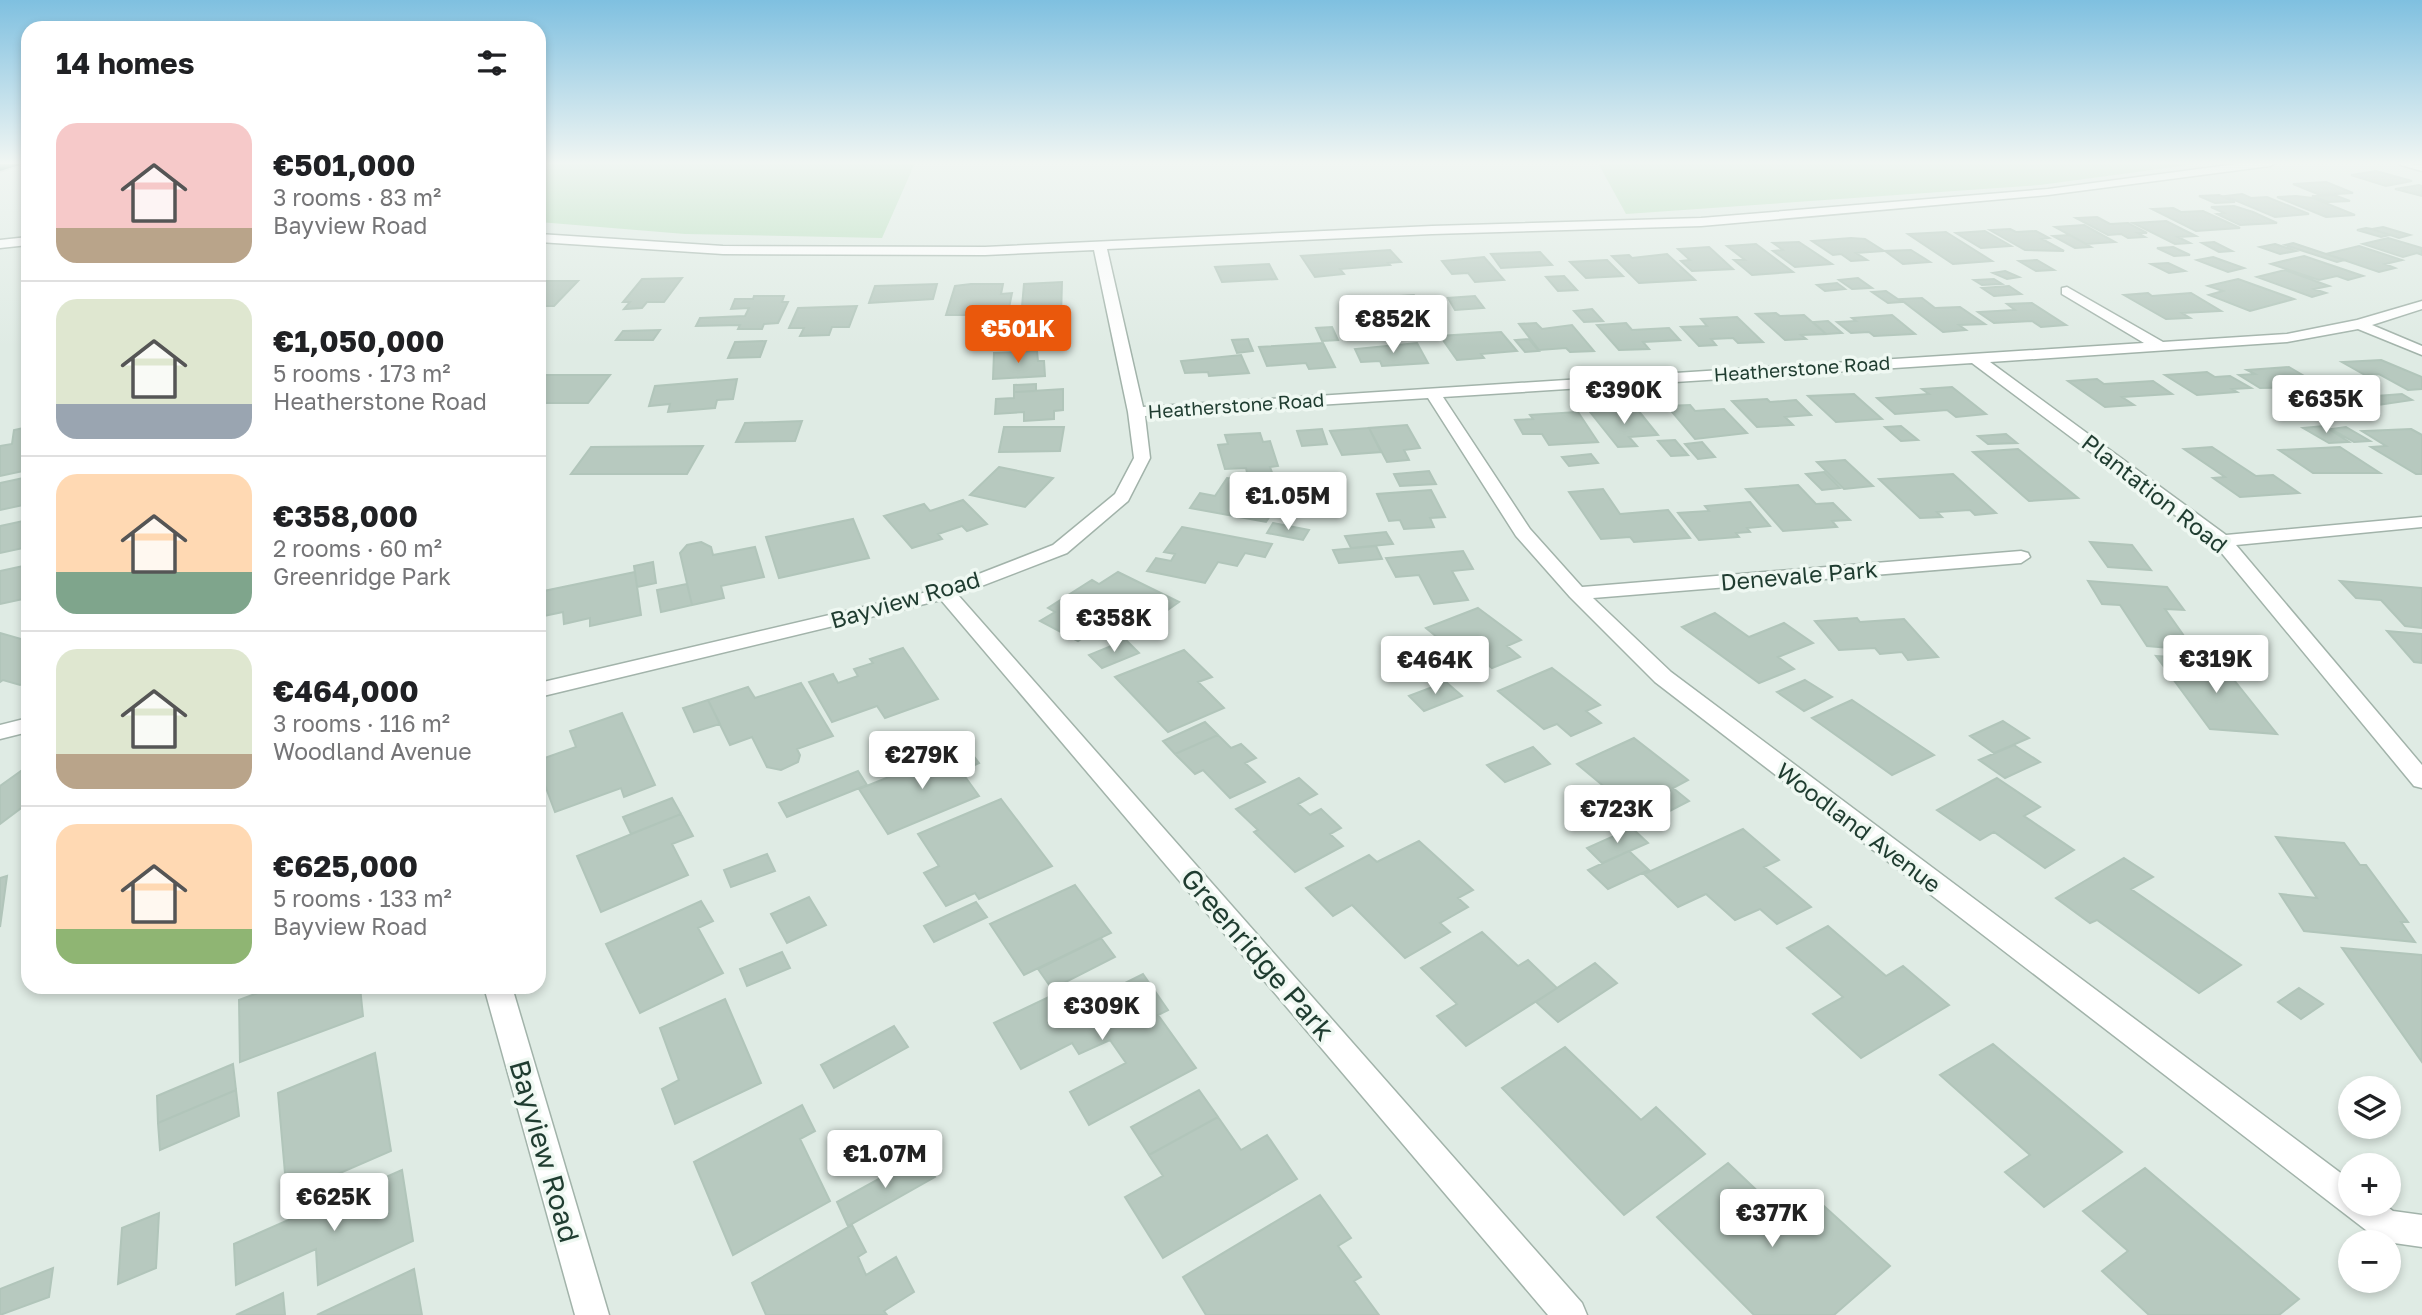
<!DOCTYPE html>
<meta charset="utf-8">
<style>
:root{--surface:#fff;--page:#f2f2f2;--text:#202124;--muted:#757577;--line:#e0e0e0;--accent:#ea580c}
body{margin:0;font-family:"Golos Text",sans-serif;background:var(--page);color:var(--text);height:100vh;display:flex;flex-direction:column;font-size:26px;white-space:nowrap}
*{box-sizing:border-box;margin:0}
p{font-size:23px;color:var(--muted)}
.icon{flex:none;width:38px;height:38px;fill:none;stroke:currentColor;stroke-width:2;stroke-linecap:round;stroke-linejoin:round}
.map{position:relative;flex:1;overflow:hidden}
.side{position:absolute;left:21px;top:21px;width:525px;height:973px;display:flex;flex-direction:column;background:var(--surface);border-radius:21px;box-shadow:0 4px 10px #0003}
.side>*{flex:none}
.controls{position:absolute;left:2338px;top:1076px;display:grid;gap:14px}
.controls a{display:grid;place-items:center;width:63px;height:63px;border-radius:50%;background:var(--surface);box-shadow:0 4px 10px #0003;font-size:35px}
.price{position:absolute;translate:-50% -60px;padding:0 16px;border-radius:7px;background:#fff;color:#222;font-size:23px;line-height:46px;filter:drop-shadow(0 2px 4px #0008)}
.price::after{content:'';position:absolute;left:50%;top:42px;width:21px;height:16px;margin-left:-10px;background:inherit;clip-path:polygon(0 0,100% 0,50% 100%)}
.price.current{background:var(--accent);color:#fff}
ul{padding:0;list-style:none}
li{display:flex;align-items:center;gap:21px;height:175px;padding:0 35px}
li+li{border-top:2px solid var(--line)}
li span{display:grid;place-items:center;flex:none;width:196px;height:140px;border-radius:21px;color:#555}
li>.icon{margin-inline-start:auto}
span .icon{width:84px;height:84px;fill:#fffc;stroke-width:1}
li b{font-size:30px}
h2{display:flex;justify-content:space-between;align-items:center;height:84px;padding:0 35px;font-size:30px}
.map>svg:first-child{display:block}
.green{fill:#b6debb}
.building{fill:#b7c9bf;stroke:#b1c5ba;stroke-width:2}
.lines{fill:none;stroke-linecap:round;stroke-linejoin:round}
.minor-casing{stroke:#a2b3aa;stroke-width:3}
.highway-casing{stroke:#c0c8c5;stroke-width:3}
.minor{fill:#fff;fill-rule:evenodd}
.highway{fill:#296a53;fill-rule:evenodd}
.labels{text-anchor:middle;dominant-baseline:central;stroke-width:7;stroke-linejoin:round;paint-order:stroke}
.far-street-label{font-size:19px;fill:#1f3c30;stroke:#eff8f2}
.street-label{font-size:23px;fill:#1f3c30;stroke:#eff8f2}
.near-street-label{font-size:28px;fill:#1f3c30;stroke:#eff8f2}
</style>
<div class="map">
<svg width="2422" height="1315" viewBox="0 0 2422 1315">
<rect width="100%" height="100%" fill="#dfebe4"/>
<!-- green -->
<path class="green" d="M539,163H915L882,238L685,234L539,222Z
M1598,163H2204L2040,185L1626,214Z"/>
<!-- building -->
<path class="building" d="M2376,171L2412,181L2386,186L2351,175Z
M2326,182L2353,193L2320,195L2293,184Z
M2419,185L2422,186V196L2395,189Z
M2242,194L2251,198L2267,197L2309,214L2275,217L2225,196Z
M2219,195L2235,202L2215,203L2199,196Z
M2334,195L2350,201L2328,202L2312,196Z
M2296,196L2313,198L2355,215L2326,217L2277,197Z
M2234,206L2253,212L2277,223L2240,225L2217,214L2224,213L2211,207Z
M2173,208L2181,212L2203,211L2240,228L2196,231L2152,209Z
M2097,217L2110,224L2128,223L2147,233H2138L2145,237L2128,238L2121,234L2108,235L2076,218Z
M2166,221L2196,236L2178,237L2190,243L2175,244L2133,223Z
M2084,225L2115,242L2086,244L2055,227Z
M2383,227L2410,235L2399,238L2372,229Z
M2366,228L2372,229L2390,235L2381,237L2357,230Z
M2010,229L2016,232L2036,231L2049,238L2042,239L2064,251L2025,250L1990,230Z
M1985,231L2011,246L1981,248L1956,233Z
M1946,232L1992,261L1953,264L1908,234Z
M2070,235L2086,244L2091,247L2075,248L2053,236Z
M1851,238L1865,239L1884,251L1856,253L1867,260L1851,261L1841,254L1833,255L1812,241Z
M2388,238L2422,248V255L2417,253L2403,257L2363,244Z
M1799,242L1832,264L1795,267L1773,251L1783,250L1773,243Z
M2214,242L2232,251L2219,252L2202,243Z
M2293,243L2326,254L2345,260L2337,262L2285,245Z
M1756,244L1793,272L1752,275L1734,260H1745L1727,246Z
M2275,244L2296,251L2280,254L2260,247Z
M2359,246L2402,260L2385,264L2395,268L2379,272L2326,254Z
M1709,247L1733,269L1692,271L1681,261L1690,260L1678,249Z
M2173,247L2190,255L2174,256L2157,248Z
M1390,250L1401,262L1388,263L1390,265L1340,269L1344,274L1315,277L1301,256Z
M1911,250L1930,262L1903,264L1885,251Z
M1540,252L1552,265L1501,268L1491,254Z
M1667,254L1695,280L1639,283L1612,256L1629,255L1632,258Z
M2304,256L2363,276L2348,280L2337,276L2319,280L2271,264Z
M1484,257L1504,280L1475,282L1468,273L1452,274L1442,261Z
M2213,257L2244,268L2228,272L2197,260Z
M1607,260L1623,276L1586,278L1570,262Z
M2037,260L2054,270L2036,271L2019,261Z
M2168,263L2185,271L2169,273L2151,264Z
M1269,264L1277,279L1222,282L1215,267Z
M2285,270L2329,286L2314,289L2326,293L2312,297L2257,277Z
M2005,271L2019,277L2007,279L1993,273Z
M1564,276L1577,290L1558,291L1546,277Z
M682,278L664,302H647L642,308L624,309L630,302H623L642,279Z
M1858,278L1872,288L1852,289L1839,280Z
M1994,279L2002,284L1982,285L1974,280Z
M2238,279L2294,299L2250,311L2209,295L2223,291L2208,286Z
M541,281H578L554,306H539Z
M1062,282L1061,317H1050L1049,324L1027,325L1028,318H1021L1024,284Z
M1837,283L1845,289L1825,291L1817,285Z
M937,284L933,299L869,303L875,286Z
M971,284H1003L1001,294L1012,293L1008,313H986L987,308H972L970,315H946L955,286Z
M2009,286L2021,294L1994,296L1982,288Z
M1886,291L1902,302L1888,303L1872,292Z
M2148,293L2152,296L2191,293L2221,311L2182,313L2190,318L2166,319L2124,295Z
M1414,295L1422,305L1405,306L1408,310L1363,313L1355,299Z
M754,296H784L782,302H788L778,323L764,324L762,329H738L740,325L696,326L700,318L745,316L749,308L731,309L735,299H753Z
M1475,296L1484,308L1455,310L1448,298Z
M1922,298L1935,308L1960,307L1985,324L1959,325L1966,330L1943,332L1900,299Z
M2032,303L2066,325L2041,327L2032,321L1994,323L1978,312L2015,310L2007,304Z
M857,306L849,327H832L829,335L800,336L804,328H789L798,308Z
M1592,309L1603,321L1584,322L1574,311Z
M1776,313L1780,316L1804,315L1826,334L1801,335L1806,339L1785,340L1756,314Z
M1892,315L1915,334L1874,336L1869,332L1851,333L1837,322L1856,321L1852,318Z
M1412,317L1420,331H1404L1396,318Z
M1432,317L1441,331L1424,332L1416,319Z
M1737,317L1763,342L1738,343L1733,338L1711,339L1716,345L1699,346L1681,327L1707,326L1701,319Z
M1828,321L1842,333L1826,334L1813,322Z
M996,322H1011L1010,331L995,332Z
M1536,323L1542,329L1572,325L1594,351L1570,352L1566,348L1539,350L1519,324Z
M1626,323L1632,330L1669,328L1680,340L1643,342L1649,349L1619,350L1597,325Z
M1332,327L1338,340L1322,341L1316,328Z
M660,330L653,340H616L623,331Z
M1501,332L1517,351L1481,354L1484,358L1457,360L1440,336Z
M1248,339L1253,351L1237,353L1232,340Z
M1529,339L1539,351L1525,352L1515,340Z
M766,341L760,357L728,358L735,342Z
M1323,343L1335,367L1309,369L1306,363L1267,366L1259,347Z
M1417,343L1428,363L1382,366L1380,361L1361,362L1355,349Z
M1037,351L1038,361H1044L1045,376L993,379L994,353Z
M1241,355L1249,373L1209,376L1208,372L1185,373L1181,361Z
M2381,360L2422,377V389L2408,390L2379,374L2365,375L2342,362Z
M2289,367L2323,387L2260,388L2239,375L2255,374L2247,370Z
M2207,372L2215,377L2230,376L2251,388L2232,389L2237,392L2197,395L2165,375Z
M539,375H610L588,403H539Z
M737,379L733,399L717,400L715,408L668,412L670,404L649,406L655,386Z
M2097,379L2104,384L2153,381L2172,394L2122,397L2134,405L2105,407L2068,381Z
M1036,384V391L1014,392V385Z
M1952,387L1986,414L1956,417L1947,410L1895,414L1877,398L1929,394L1922,389Z
M1063,389V410L1054,411V419L1024,421V412L995,414L996,399L1014,398V392Z
M1854,394L1882,419L1836,422L1808,396Z
M2402,394L2412,400L2378,405L2363,397Z
M1767,399L1770,402L1796,400L1811,415L1785,417L1793,425L1757,427L1732,401Z
M1690,405L1695,411L1724,409L1747,433L1695,439L1667,406Z
M1637,409L1658,435L1629,437L1637,446L1618,447L1590,412Z
M1578,412L1598,442L1549,445L1542,434H1523L1515,420L1533,419L1530,415Z
M802,421L795,441L736,442L745,423Z
M1407,425L1420,448L1404,450L1409,460L1387,462L1369,428Z
M1901,426L1918,440L1901,441L1885,427Z
M2324,426L2349,442L2329,443L2303,428Z
M28,427V470L0,476V446L12,444L14,430Z
M1004,427H1064L1060,451L999,452Z
M2346,427L2370,441L2354,442L2331,429Z
M1369,428L1381,452L1342,455L1330,431Z
M1322,429L1327,444L1302,446L1297,431Z
M2411,429L2422,435V474H2416L2371,447L2386,446L2362,431Z
M1260,433L1263,442L1270,441L1278,466L1270,467L1273,475L1248,477L1246,468L1225,469L1218,445L1228,444L1225,435Z
M2006,434L2017,443L1988,444L1978,436Z
M1675,440L1688,455L1671,456L1658,441Z
M1702,442L1715,457L1698,459L1685,444Z
M703,446L687,474H571L591,447Z
M2212,447L2256,476L2273,475L2299,493L2240,497L2213,478L2225,477L2184,449Z
M2340,447L2380,473H2313L2279,450Z
M2018,449L2078,498L2029,501L1973,452Z
M1591,454L1598,463L1569,466L1562,457Z
M1845,460L1873,486L1844,489L1817,462Z
M999,467L1053,478L1025,507L970,495Z
M1429,471L1436,484L1400,486L1394,474Z
M1824,472L1840,488L1822,490L1806,474Z
M1953,474L1996,513L1975,515L1970,510L1937,512L1942,517L1920,518L1879,479Z
M28,477V504L0,510V483Z
M1227,478L1297,491L1287,509L1276,507L1266,522L1190,508L1200,493L1215,496Z
M1798,485L1816,504L1833,503L1850,520L1832,521L1837,527L1783,531L1746,489Z
M1603,489L1620,514L1668,510L1690,538L1634,542L1630,537L1601,539L1569,492Z
M1431,490L1445,517L1430,518L1434,527L1404,529L1400,520L1389,521L1377,494Z
M963,500L987,524L967,531L962,526L938,534L942,539L912,548L884,516L924,504L930,511Z
M1750,502L1770,526L1747,528L1750,532L1736,533L1739,537L1699,540L1678,513L1709,511L1705,506Z
M853,519L869,558L779,578L766,537Z
M28,520V547L0,553V526Z
M1273,523L1309,530L1303,540L1267,533Z
M1182,527L1272,544L1265,557L1245,553L1237,566L1218,562L1205,583L1147,571L1156,558L1171,561L1175,554L1164,552Z
M1386,532L1393,544L1351,548L1345,536Z
M701,542L711,547L713,555L755,547L764,577L721,586L724,598L692,605L680,553L687,545Z
M2090,542L2132,545L2151,570L2108,567Z
M1376,546L1382,559L1339,563L1333,550Z
M1463,551L1473,569L1452,571L1468,600L1434,604L1419,575L1396,577L1386,558Z
M653,562L656,583L637,587L634,566Z
M28,565V598L0,604V571Z
M635,572L641,615L590,626V618L564,624L563,612L539,617V598L544,591Z
M1118,572L1179,602L1142,628L1118,615L1078,641L1040,621L1055,612L1048,608L1092,580L1099,584Z
M2088,581L2167,587L2184,610L2165,609L2194,650L2147,646L2120,605L2102,604Z
M2340,581L2422,588V628L2405,626L2381,600L2356,598Z
M687,584L692,605L661,612L657,590Z
M1478,608L1521,640L1507,646L1520,657L1492,668L1479,658L1467,662L1426,628Z
M1715,613L1749,637L1784,623L1813,643L1778,657L1794,669L1759,683L1682,627Z
M1857,618L1860,622L1904,619L1938,657L1908,660L1902,652L1880,654L1875,648L1839,650L1815,621Z
M2387,631L2422,634V663L2414,662Z
M0,633L28,641V680L20,685L3,680L0,682Z
M1126,640L1139,653L1102,668L1089,655Z
M903,648L938,699L885,718L877,706L832,722L809,682L833,674L838,683L858,676L854,669L873,663L870,659Z
M1184,650L1212,677L1198,682L1224,708L1168,732L1115,677Z
M2156,656L2218,660L2277,734L2210,729Z
M1552,668L1600,705L1586,711L1601,723L1571,736L1557,724L1544,729L1498,691Z
M1805,680L1832,697L1804,711L1777,692Z
M1446,682L1462,696L1424,711L1409,696Z
M801,683L833,736L797,749L800,755L798,762L781,770L767,767L752,737L730,745L708,700L748,687L755,698Z
M708,700L720,724L694,732L683,708Z
M1852,700L1934,755L1892,775L1812,718Z
M622,713L655,785L624,797L621,788L555,812L539,769V760L576,747L570,731Z
M2003,721L2029,738L1994,753L1970,736Z
M1205,722L1218,735L1175,754L1163,741Z
M1218,735L1231,748L1241,744L1256,758L1245,763L1265,782L1230,798L1203,770L1195,774L1175,754Z
M1634,738L1688,780L1673,788L1689,801L1654,819L1637,805L1630,808L1577,764Z
M2014,745L2040,762L2005,778L1979,760Z
M966,746L979,763L961,771L979,796L888,834L859,789Z
M1533,747L1550,764L1505,782L1487,765Z
M28,766V803L0,824V786Z
M858,771L867,785L787,817L779,803Z
M1299,778L1317,794L1298,804L1310,815L1321,809L1341,828L1330,834L1343,846L1295,872L1254,832L1258,830L1236,809Z
M1997,778L2040,807L2024,816L2074,850L2045,868L1994,832L1980,840L1937,810Z
M672,798L681,814L631,834L623,817Z
M1001,799L1052,866L979,899L975,893L946,906L924,873L939,866L918,834Z
M681,814L693,836L672,844L688,875L601,912L577,856Z
M1632,828L1648,843L1602,863L1587,848Z
M1743,829L1779,860L1764,867L1811,907L1777,924L1760,909L1735,920L1706,894L1678,907L1644,874Z
M2276,837L2344,843L2360,865H2366L2408,922H2401L2415,942L2304,931L2280,894L2317,898Z
M1419,841L1473,890L1458,898L1468,907L1440,923L1450,932L1405,958L1352,905L1333,916L1306,888L1369,855L1377,862Z
M1629,851L1649,870L1608,889L1588,870Z
M767,854L775,871L731,887L724,870Z
M2124,858L2153,877L2131,889L2241,965L2199,993L2097,920L2090,923L2056,898Z
M7,876L0,927V878Z
M1075,885L1111,933L1024,975L990,924Z
M809,897L826,925L787,943L771,914Z
M701,901L713,921L698,928L723,973L640,1013L606,944Z
M976,902L987,917L934,942L924,926Z
M1828,926L1886,976L1903,966L1949,1005L1861,1058L1813,1014L1843,997L1787,948Z
M1482,932L1518,966L1528,960L1557,988L1466,1046L1437,1016L1457,1004L1421,968Z
M1101,938L1115,957L1052,989L1038,969Z
M2342,948L2422,955V1062Z
M782,952L790,968L747,986L740,969Z
M1595,963L1617,983L1558,1022L1536,1002Z
M1143,974L1168,1010L1158,1015L1196,1068L1089,1125L1070,1092L1126,1063L1110,1040L1079,1054L1072,1043L1021,1069L994,1023L1074,985L1085,1003Z
M274,987H360L363,1016L240,1062L239,1000Z
M2299,988L2323,1004L2301,1019L2278,1002Z
M725,999L761,1083L675,1124L662,1089L679,1080L660,1028Z
M894,1026L908,1047L834,1088L821,1065Z
M1993,1044L2122,1152L2044,1207L2005,1172L2030,1155L1940,1075Z
M1565,1047L1641,1120L1656,1107L1705,1154L1624,1215L1502,1088Z
M375,1053L391,1151L287,1196L278,1093Z
M233,1064L236,1090L158,1123L157,1096Z
M236,1090L239,1116L160,1150L158,1123Z
M1199,1090L1218,1117L1149,1155L1131,1127Z
M802,1105L815,1131L800,1139L830,1201L733,1255L694,1162Z
M1218,1117L1241,1150L1267,1135L1297,1179L1163,1258L1125,1197L1163,1176L1149,1155Z
M922,1155L935,1177L848,1226L837,1202Z
M1728,1163L1787,1219L1814,1197L1890,1266L1834,1315H1754L1657,1217Z
M2145,1168L2299,1299L2279,1315H2149L2102,1271L2128,1251L2083,1211Z
M402,1170L413,1241L318,1285L316,1249L236,1285L234,1244Z
M1320,1195L1351,1238L1338,1246L1361,1277L1354,1281L1379,1315H1206L1183,1277Z
M159,1213L156,1268L118,1284L122,1228Z
M852,1225L866,1252L858,1257L866,1275L896,1257L914,1292L884,1311L887,1315H766L752,1283Z
M53,1268L49,1297L0,1315V1289Z
M414,1269L422,1315H317Z
M283,1293L285,1315H236Z"/>
<g class="lines">
<defs>
<path id="minor" d="M2244,163H2275L2270,166L2048,195L1701,226L1432,234L1107,249L1143,407L2144,343L2062,294V288L2067,287L2163,342L2287,334L2357,320L2422,301V309L2372,325L2422,346V355L2358,329L2287,342L1990,362L2226,535L2422,517V527L2236,545L2422,765V788L2414,786L2215,545L1972,363L1443,397L1530,529L1582,587L2021,551L2028,553L2030,557L2021,563L1593,598L1671,672L2350,1180V1204H2383L2393,1211L2422,1215V1247L2387,1242L2375,1237L1655,682L1570,597L1516,536L1428,398L1145,416L1150,458L1128,501L1067,553L958,595L1582,1303L1587,1315H1548L941,600L539,697V683L940,589L1053,545L1115,494L1134,458L1128,412L1094,250L985,255L723,254L539,242V234L723,246L985,247L1432,226L1701,218L2048,189Z
M2400,163L2422,165V171L2401,165Z
M28,237V245L0,248V240Z
M28,718V732L0,739V725Z
M484,987H512L609,1315H575Z"/>
<path id="highway" d="M20,163L19,165L0,171V164Z"/>
</defs>
<!-- minor casing -->
<use href="#minor" class="minor-casing"/>
<!-- highway casing -->
<use href="#highway" class="highway-casing"/>
<!-- minor -->
<use href="#minor" class="minor"/>
<!-- highway -->
<use href="#highway" class="highway"/>
</g>
<!-- sky -->
<linearGradient id="sky" x2="0" y2="1"><stop stop-color="#7fc0e0"/><stop offset="0.47" stop-color="#f1f6f3"/><stop offset="1" stop-color="#f1f6f3" stop-opacity="0"/></linearGradient>
<rect width="2422" height="347" fill="url(#sky)"/>
<g class="labels">
<!-- far-street labels -->
<g class="far-street-label">
<text transform="translate(1802 368) rotate(-4)">Heatherstone Road</text>
<text transform="translate(1236 405) rotate(-4)">Heatherstone Road</text>
</g>
<!-- street labels -->
<g class="street-label">
<text transform="translate(2155 493) rotate(38)">Plantation Road</text>
<text transform="translate(1799 575) rotate(-5)">Denevale Park</text>
<text transform="translate(905 599) rotate(-16)">Bayview Road</text>
<text transform="translate(1859 827) rotate(37)">Woodland Avenue</text>
</g>
<!-- near-street labels -->
<g class="near-street-label">
<text transform="translate(1258 954) rotate(49)">Greenridge Park</text>
<text transform="translate(545 1151) rotate(74)">Bayview Road</text>
</g>
</g>
</svg>
<div class="controls">
<a><svg class="icon" aria-label="layers" viewBox="0 0 24 24"><path d="M12 4l9 5-9 5-9-5zM3 14l9 5 9-5"/></svg></a>
<a>+</a>
<a>−</a>
</div>
<b class="price" style="left:1393px;top:355px">€852K</b>
<b class="price current" style="left:1018px;top:365px">€501K</b>
<b class="price" style="left:1624px;top:426px">€390K</b>
<b class="price" style="left:2326px;top:435px">€635K</b>
<b class="price" style="left:1288px;top:532px">€1.05M</b>
<b class="price" style="left:1114px;top:654px">€358K</b>
<b class="price" style="left:2216px;top:695px">€319K</b>
<b class="price" style="left:1435px;top:696px">€464K</b>
<b class="price" style="left:922px;top:791px">€279K</b>
<b class="price" style="left:1617px;top:845px">€723K</b>
<b class="price" style="left:1102px;top:1042px">€309K</b>
<b class="price" style="left:885px;top:1190px">€1.07M</b>
<b class="price" style="left:334px;top:1233px">€625K</b>
<b class="price" style="left:1772px;top:1249px">€377K</b>
<section class="side">
<h2>14 homes<svg class="icon" aria-label="filters" viewBox="0 0 24 24"><path d="M4 7h16M4 17h16"/><circle cx="9" cy="7" r="2"/><circle cx="15" cy="17" r="2"/></svg></h2>
<ul>
<li><span style="background:linear-gradient(#f6c9c9 75%,#b9a48a 0)"><svg class="icon" aria-label="home" viewBox="0 0 24 24"><path d="M3 11l9-7 9 7M6 9v11h12V9"/></svg></span><div><b>€501,000</b><p>3 rooms · 83 m²</p><p>Bayview Road</p></div></li>
<li><span style="background:linear-gradient(#dfe7d0 75%,#9aa5b1 0)"><svg class="icon" aria-label="home" viewBox="0 0 24 24"><path d="M3 11l9-7 9 7M6 9v11h12V9"/></svg></span><div><b>€1,050,000</b><p>5 rooms · 173 m²</p><p>Heatherstone Road</p></div></li>
<li><span style="background:linear-gradient(#ffd9b3 70%,#7fa58c 0)"><svg class="icon" aria-label="home" viewBox="0 0 24 24"><path d="M3 11l9-7 9 7M6 9v11h12V9"/></svg></span><div><b>€358,000</b><p>2 rooms · 60 m²</p><p>Greenridge Park</p></div></li>
<li><span style="background:linear-gradient(#dfe7d0 75%,#b9a48a 0)"><svg class="icon" aria-label="home" viewBox="0 0 24 24"><path d="M3 11l9-7 9 7M6 9v11h12V9"/></svg></span><div><b>€464,000</b><p>3 rooms · 116 m²</p><p>Woodland Avenue</p></div></li>
<li><span style="background:linear-gradient(#ffd9b3 75%,#8fb573 0)"><svg class="icon" aria-label="home" viewBox="0 0 24 24"><path d="M3 11l9-7 9 7M6 9v11h12V9"/></svg></span><div><b>€625,000</b><p>5 rooms · 133 m²</p><p>Bayview Road</p></div></li>
</ul>
</section>
</div>
